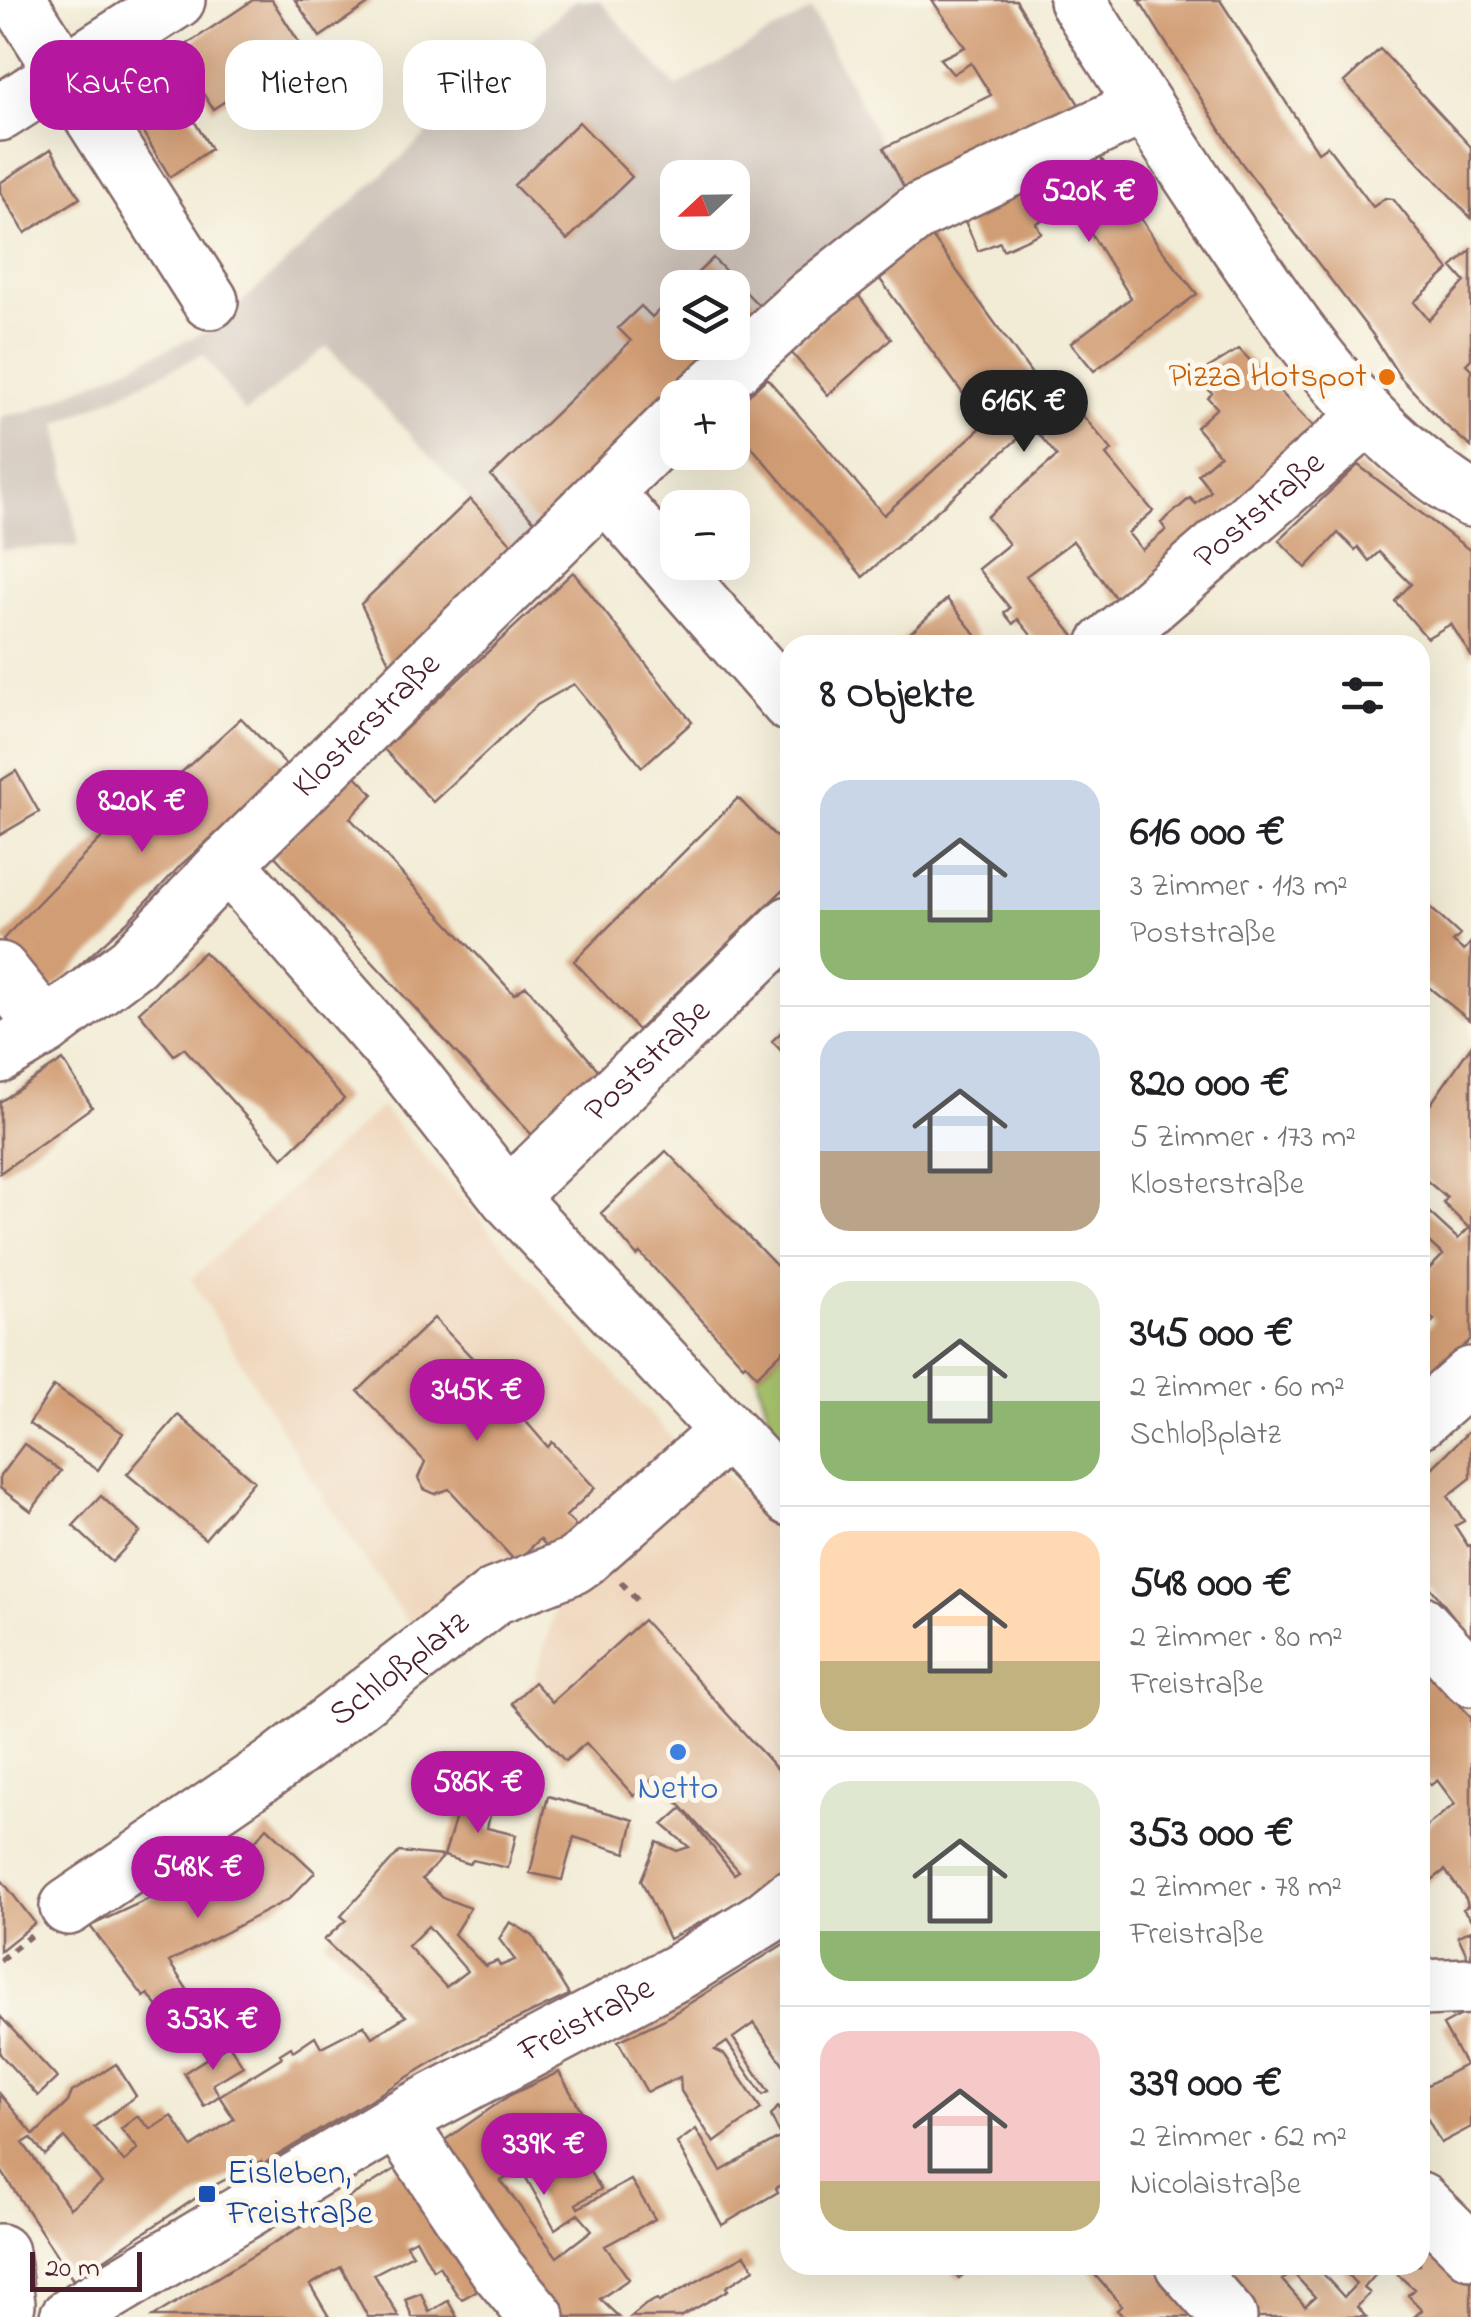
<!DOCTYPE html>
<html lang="de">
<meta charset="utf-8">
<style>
:root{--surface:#fff;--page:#f6f6f6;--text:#202124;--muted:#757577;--line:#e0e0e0;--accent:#b5179e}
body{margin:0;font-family:"Indie Flower",sans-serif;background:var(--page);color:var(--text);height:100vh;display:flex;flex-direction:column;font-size:38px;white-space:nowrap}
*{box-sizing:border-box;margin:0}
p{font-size:32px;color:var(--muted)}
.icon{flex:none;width:55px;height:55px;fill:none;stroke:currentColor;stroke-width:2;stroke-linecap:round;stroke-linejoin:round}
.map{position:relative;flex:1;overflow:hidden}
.panel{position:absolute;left:780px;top:635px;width:650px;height:1640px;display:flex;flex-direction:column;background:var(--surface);border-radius:30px;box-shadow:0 10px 40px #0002}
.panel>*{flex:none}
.hud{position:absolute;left:30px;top:40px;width:600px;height:90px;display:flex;gap:20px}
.needle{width:65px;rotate:248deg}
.fabs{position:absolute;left:660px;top:160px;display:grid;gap:20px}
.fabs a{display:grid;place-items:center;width:90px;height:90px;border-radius:20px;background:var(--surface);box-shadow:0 10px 40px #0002;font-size:50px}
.scale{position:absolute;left:30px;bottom:25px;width:112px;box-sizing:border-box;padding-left:10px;border:5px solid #4a1f2b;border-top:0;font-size:28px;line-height:35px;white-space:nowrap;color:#4a1f2b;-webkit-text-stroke:8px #fbf7ec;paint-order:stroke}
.price{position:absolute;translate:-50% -85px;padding:0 22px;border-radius:35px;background:var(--accent);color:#fff;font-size:32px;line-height:65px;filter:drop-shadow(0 2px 5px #0008)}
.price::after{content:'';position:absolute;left:50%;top:60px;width:30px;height:22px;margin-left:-15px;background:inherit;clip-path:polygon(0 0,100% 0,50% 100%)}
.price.on{background:#222;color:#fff}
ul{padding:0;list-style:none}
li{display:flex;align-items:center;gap:30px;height:250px;padding:0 40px}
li+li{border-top:2px solid var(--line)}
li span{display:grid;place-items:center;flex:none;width:280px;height:200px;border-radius:30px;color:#555}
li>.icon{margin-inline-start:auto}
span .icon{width:120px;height:120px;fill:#fffc;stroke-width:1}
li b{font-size:42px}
h2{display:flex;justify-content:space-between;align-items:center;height:120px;padding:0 40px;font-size:42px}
.chip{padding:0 35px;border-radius:30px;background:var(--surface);box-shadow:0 10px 40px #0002;font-size:35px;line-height:90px}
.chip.on{background:var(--accent);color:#fff}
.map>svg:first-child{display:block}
.built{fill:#efd6bc}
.industrial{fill:#cdc2b9;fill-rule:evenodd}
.green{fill:#a8c56d;stroke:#79724c;stroke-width:2.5}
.building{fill:#d19d74;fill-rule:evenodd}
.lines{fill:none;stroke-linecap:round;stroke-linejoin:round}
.minor-casing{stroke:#856767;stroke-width:60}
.path{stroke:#856767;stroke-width:6;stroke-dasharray:8 8;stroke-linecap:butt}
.minor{stroke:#fff;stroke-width:55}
.food-dot{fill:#e8710a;stroke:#fbf7ec;stroke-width:4}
.shop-dot{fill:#3f7fe0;stroke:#fbf7ec;stroke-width:4}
.transit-dot{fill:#1a4fb4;stroke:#fbf7ec;stroke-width:4}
.labels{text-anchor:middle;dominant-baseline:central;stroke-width:10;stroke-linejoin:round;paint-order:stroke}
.food-label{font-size:35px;fill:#c56008;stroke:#fbf7ec;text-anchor:end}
.street-label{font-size:35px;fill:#4a1f2b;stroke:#fbf7ec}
.shop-label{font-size:35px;fill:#366cbe;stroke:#fbf7ec}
.transit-label{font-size:35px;fill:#164399;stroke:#fbf7ec;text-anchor:start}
</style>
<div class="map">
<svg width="1471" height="2317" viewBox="0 0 1471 2317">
<rect width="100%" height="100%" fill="#fbf7ec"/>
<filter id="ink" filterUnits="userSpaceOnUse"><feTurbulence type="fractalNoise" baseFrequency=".01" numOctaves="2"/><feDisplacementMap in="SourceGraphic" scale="20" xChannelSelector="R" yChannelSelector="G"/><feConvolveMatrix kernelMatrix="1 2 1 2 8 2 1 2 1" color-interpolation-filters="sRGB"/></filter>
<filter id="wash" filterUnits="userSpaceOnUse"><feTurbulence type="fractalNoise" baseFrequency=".0048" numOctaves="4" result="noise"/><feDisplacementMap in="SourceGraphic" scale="40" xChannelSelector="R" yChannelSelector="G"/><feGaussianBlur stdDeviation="2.25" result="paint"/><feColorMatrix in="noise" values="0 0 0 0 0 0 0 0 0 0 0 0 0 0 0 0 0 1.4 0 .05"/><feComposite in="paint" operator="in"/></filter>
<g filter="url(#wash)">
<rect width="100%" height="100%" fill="#f2ecd6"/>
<!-- built -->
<path class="built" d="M381,1107L681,1449L554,1557L419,1640L315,1485L191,1279Z
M713,1462L790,1543V1862L754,1894L739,1871L655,1778L634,1796L586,1743L565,1761L512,1703L534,1682L558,1599Z"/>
<!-- industrial -->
<path class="industrial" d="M575,0H599L676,87L811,10L907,193L812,259L765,312L713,258L682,287L678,288L677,292L652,317L618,328L631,341L491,476L541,528L519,552L327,346L245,413L203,354L57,424L79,546L0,550V417L31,411L214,328ZM678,178H732V232H678Z"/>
<!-- green -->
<path class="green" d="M790,1344V1454L776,1438L757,1376Z"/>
<g id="blocks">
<!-- building -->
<path class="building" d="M253,0H272L304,50L213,109L192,76L200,70L186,45Z
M295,0H374L320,37Z
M932,0H1016L1084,113L907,193L884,148L991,95L971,63L953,74L940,59L965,47Z
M1139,0H1220L1318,152L1327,146L1373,207L1385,198L1393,199L1449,270L1414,302L1429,320L1465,282L1452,267L1471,250V359L1466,364L1471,369V447L1443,423L1400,377L1373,335L1240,161Z
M1380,49L1471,147V218L1344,82Z
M175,89L211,149L170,177L133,116Z
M579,122L632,177L567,240L514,185Z
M51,149L80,198L25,233L0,192V183Z
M1096,151L1159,246L1197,294L1094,371L1071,343L1131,298L1069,198L1062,201L1065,208L1036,223L1041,233L1003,250L1000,242L978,251L958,205Z
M928,231L1055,406L1066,396L1112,450L1106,455L1153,511L1128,533L1142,550L1166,530L1161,523L1190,498L1196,504L1211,491L1198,474L1220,455L1196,427L1217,408L1208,398L1212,393L1195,376L1239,349L1318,431L1120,604L1073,541L1026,576L1081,645H1039L1018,619L1013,624L1004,613L1010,608L978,569L1009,544L987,517L1057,456L1032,426L863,577L732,424V411L767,378L884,515L985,424L874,271Z
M713,258L765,312L541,528L491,476L631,341L618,328L641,306L652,317L678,292V342H732V288H682Z
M853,288L891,339L828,395L790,351Z
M1358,465L1471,551V656L1451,624L1427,638L1395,601L1411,584L1379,552L1369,561L1358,547L1355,550L1338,533L1306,568L1279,540Z
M470,499L519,552L393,670L361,604Z
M573,572L692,722L642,767L574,684L537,705L433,802L384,749Z
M947,599L984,645H897Z
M241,718L289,768L182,864L128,921L49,993L3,939L106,833L109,821L125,802L136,814Z
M16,771L39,812L0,835V781Z
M352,772L373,794L350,818L514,994L526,986L599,1071L532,1135L273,854Z
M738,798L790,851V883L638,1030L574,961Z
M1420,888L1424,902L1460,935L1453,942L1464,951L1471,942L1469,1020L1426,985L1420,991Z
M204,952L278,1025L344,1099L283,1158L184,1048L174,1055L139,1012Z
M790,1024V1060L772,1041Z
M1471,1046V1339L1420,1389V1321L1427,1328L1434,1320L1420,1309V1265L1427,1271L1443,1255L1420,1234V1204L1458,1239L1469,1228L1443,1203L1447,1198L1420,1175V1113L1423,1115Z
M63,1060L92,1107L0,1173V1102Z
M666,1151L790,1280V1344L757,1376L745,1363L743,1365L640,1253L637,1256L601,1213Z
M434,1318L478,1364L474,1368L502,1398L504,1396L548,1447L552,1442L595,1488L566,1516L580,1530L554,1554L540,1539L516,1562L449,1489L435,1494L424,1489L418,1478L425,1462L358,1391Z
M54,1386L123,1433L98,1470L29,1424Z
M178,1415L254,1481L205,1539L127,1474Z
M1471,1429V1478L1448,1496L1464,1521L1455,1526L1468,1546L1471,1545V1639L1420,1574V1480Z
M24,1444L61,1471L31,1511L0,1488V1476Z
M101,1496L140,1532L112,1562L73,1526Z
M643,1620L790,1784V1862L754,1894L669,1939L641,1880L657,1842L677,1851L689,1847L663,1825L682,1808L734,1874L739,1871L655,1777L634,1796L586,1743L565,1761L512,1703L534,1682L552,1702Z
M1420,1663L1471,1717V1920L1463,1909L1468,1906L1466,1899L1445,1870L1420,1889V1831L1455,1804L1437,1780L1431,1785L1420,1774Z
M465,1787L491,1811L487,1828L516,1835L508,1868L473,1860L469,1864L444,1856Z
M548,1796L634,1820L626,1853L574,1837L562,1880L530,1873Z
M267,1827L315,1872L289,1899L169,1962L206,2018L180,2035L148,1994L144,1997L90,1926L243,1855Z
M399,1852L444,1856L422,1879L442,1897L470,1908L454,1934L485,1966L497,1961L500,1966L515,1960L499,1939L510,1922L533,1936L569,1995L456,2048L263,2164L261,2161L217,2184L73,2280L0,2169V2094L34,2135L68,2102L72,2092L116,2064L136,2096L94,2127L124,2162L138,2149L121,2129L137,2116L151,2129L172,2116L192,2147L234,2119L219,2096L282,2057L280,2054L291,2047L293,2051L315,2036L321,2047L364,2025L372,2037L406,2016L324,1940L346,1920L341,1916ZM428,1926L467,1971L446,1987L408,1946ZM31,2138L45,2155L65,2138L102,2183L70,2208L23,2143Z
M0,1878L35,1923L0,1951Z
M1471,1930V1964L1458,1936Z
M790,1940V2027L786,2029L790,2034V2066L786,2068L754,2023L733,2038L769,2092L763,2095L727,2042L715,2050L725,2055L761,2109L714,2143L681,2091L680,2077L647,2092L618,2041L663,2020Z
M1471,2010V2127L1441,2143L1420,2105V2089L1465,2065L1443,2025Z
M0,2016L57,2078L38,2096L0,2054Z
M229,2044L243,2066L213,2084L219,2096L204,2106L184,2073Z
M559,2072L585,2117L562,2129L601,2189L576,2204L578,2208L631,2180L655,2219L605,2246L629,2279L600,2299L619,2317H551L429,2151L510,2095ZM521,2169L555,2229L578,2214L592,2230L557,2257L501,2181Z
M778,2107L790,2123V2180L776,2188L778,2192L722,2225L677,2143L696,2129L721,2171L781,2137L771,2116Z
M407,2162L481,2288L462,2299L458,2296L439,2266L433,2270L416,2239L406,2244L413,2254L374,2274L399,2317H368L341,2267L310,2285L329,2317H152Z
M1420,2233L1471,2282V2317H1414L1422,2310L1408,2295L1414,2289L1387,2265H1420Z
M745,2255L754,2269L726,2287L728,2290L680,2317H631L645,2305L657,2299L659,2302Z
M952,2265H975L959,2278L949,2267Z
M1086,2265H1156L1203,2317H1124L1117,2310L1122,2306Z
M1212,2265H1315L1344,2297L1356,2284L1343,2269L1347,2265H1384L1364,2288L1370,2293L1357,2307L1366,2317H1258ZM1293,2273L1315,2297L1305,2306L1282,2280Z
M421,2293L429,2312L448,2301L457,2317H412L405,2299Z"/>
</g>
</g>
<g filter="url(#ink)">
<use href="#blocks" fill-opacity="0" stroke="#856767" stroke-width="2.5"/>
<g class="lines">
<defs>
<g id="minor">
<path d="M18,0L210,301"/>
<path d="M1077,0C1125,78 1176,154 1227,230C1298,334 1361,431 1471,499"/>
<path d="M0,113L177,0"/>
<path d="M700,398L812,296L918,212L1143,106"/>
<path d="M605,492L790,704"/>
<path id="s1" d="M1105,645L1368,417"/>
<path d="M227,863L404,1065L508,1197L790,1498"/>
<path d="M0,970L46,1027"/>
<path id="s2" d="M0,1055L46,1027L133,962L227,863L678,420"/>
<path id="s3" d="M508,1197L790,924"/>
<path d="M1420,1420L1471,1375"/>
<path d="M1420,1623L1471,1678"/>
<path id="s4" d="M68,1907L273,1767L495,1596L573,1566L583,1559L727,1432"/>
<path d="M1420,1988L1471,1986"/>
<path d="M397,2120L498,2270L537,2317"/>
<path d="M1420,2201L1471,2251"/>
<path d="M0,2252L7,2304L4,2317"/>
<path d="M1183,2265L1229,2317"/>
<path id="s5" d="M68,2317L397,2120L680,1971L765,1918L790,1898"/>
</g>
</defs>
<!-- minor casing -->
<use href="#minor" class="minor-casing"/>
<!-- path -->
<path class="path" d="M621,1582L637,1600
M0,1960L35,1932"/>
<!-- minor -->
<use href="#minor" class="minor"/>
</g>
</g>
<!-- markers -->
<circle class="food-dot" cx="1387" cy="377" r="10"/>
<circle class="shop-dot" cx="678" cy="1752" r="10"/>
<rect class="transit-dot" x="197" y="2184" width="20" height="20" rx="5"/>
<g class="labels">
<!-- food labels -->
<g class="food-label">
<text x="1367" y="377">Pizza Hotspot</text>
</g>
<!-- street labels -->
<g class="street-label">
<text stroke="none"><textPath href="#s1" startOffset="205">Poststraße</textPath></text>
<text stroke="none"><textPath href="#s2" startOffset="495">Klosterstraße</textPath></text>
<text stroke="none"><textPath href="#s3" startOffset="195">Poststraße</textPath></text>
<text stroke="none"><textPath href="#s4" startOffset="408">Schloßplatz</textPath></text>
<text stroke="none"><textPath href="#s5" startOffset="598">Freistraße</textPath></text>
</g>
<!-- shop labels -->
<g class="shop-label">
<text x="678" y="1789">Netto</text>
</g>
<!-- transit labels -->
<g class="transit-label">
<text x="227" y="2174">Eisleben,<tspan x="227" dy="40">Freistraße</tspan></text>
</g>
</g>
</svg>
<div class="fabs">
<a><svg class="needle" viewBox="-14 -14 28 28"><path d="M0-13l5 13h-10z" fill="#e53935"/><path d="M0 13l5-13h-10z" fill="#757577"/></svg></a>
<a><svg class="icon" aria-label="layers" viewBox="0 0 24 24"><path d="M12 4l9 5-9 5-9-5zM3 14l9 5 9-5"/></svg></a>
<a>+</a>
<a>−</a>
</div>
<div class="scale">20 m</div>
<b class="price" style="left:1089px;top:245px">520K €</b>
<b class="price on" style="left:1024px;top:455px">616K €</b>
<b class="price" style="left:142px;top:855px">820K €</b>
<b class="price" style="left:477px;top:1444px">345K €</b>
<b class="price" style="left:478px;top:1836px">586K €</b>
<b class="price" style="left:198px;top:1921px">548K €</b>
<b class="price" style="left:213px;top:2073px">353K €</b>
<b class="price" style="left:544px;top:2198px">339K €</b>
<div class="hud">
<a class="chip on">Kaufen</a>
<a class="chip">Mieten</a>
<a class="chip">Filter</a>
</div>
<section class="panel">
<h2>8 Objekte<svg class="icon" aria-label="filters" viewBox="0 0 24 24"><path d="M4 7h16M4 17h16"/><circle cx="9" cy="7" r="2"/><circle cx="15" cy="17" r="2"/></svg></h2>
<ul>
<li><span style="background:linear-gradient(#c9d6e8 65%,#8fb573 0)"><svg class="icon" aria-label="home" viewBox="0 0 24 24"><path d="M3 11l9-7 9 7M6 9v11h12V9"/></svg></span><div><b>616 000 €</b><p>3 Zimmer · 113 m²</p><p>Poststraße</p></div></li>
<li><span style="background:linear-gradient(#c9d6e8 60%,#b9a48a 0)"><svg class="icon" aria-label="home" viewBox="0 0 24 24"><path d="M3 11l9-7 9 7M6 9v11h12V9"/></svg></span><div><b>820 000 €</b><p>5 Zimmer · 173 m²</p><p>Klosterstraße</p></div></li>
<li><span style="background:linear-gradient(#dfe7d0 60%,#8fb573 0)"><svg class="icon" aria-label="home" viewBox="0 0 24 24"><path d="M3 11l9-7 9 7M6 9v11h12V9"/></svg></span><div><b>345 000 €</b><p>2 Zimmer · 60 m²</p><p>Schloßplatz</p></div></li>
<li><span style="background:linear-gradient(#ffd9b3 65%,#c2b280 0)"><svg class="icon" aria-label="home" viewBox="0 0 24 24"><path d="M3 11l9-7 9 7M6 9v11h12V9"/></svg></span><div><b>548 000 €</b><p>2 Zimmer · 80 m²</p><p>Freistraße</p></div></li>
<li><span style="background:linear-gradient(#dfe7d0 75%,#8fb573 0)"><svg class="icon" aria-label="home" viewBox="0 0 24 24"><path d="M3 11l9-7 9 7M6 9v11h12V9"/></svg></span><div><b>353 000 €</b><p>2 Zimmer · 78 m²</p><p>Freistraße</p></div></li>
<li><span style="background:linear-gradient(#f6c9c9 75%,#c2b280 0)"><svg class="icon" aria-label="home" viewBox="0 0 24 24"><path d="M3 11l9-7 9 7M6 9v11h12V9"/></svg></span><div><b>339 000 €</b><p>2 Zimmer · 62 m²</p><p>Nicolaistraße</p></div></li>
</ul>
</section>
</div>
